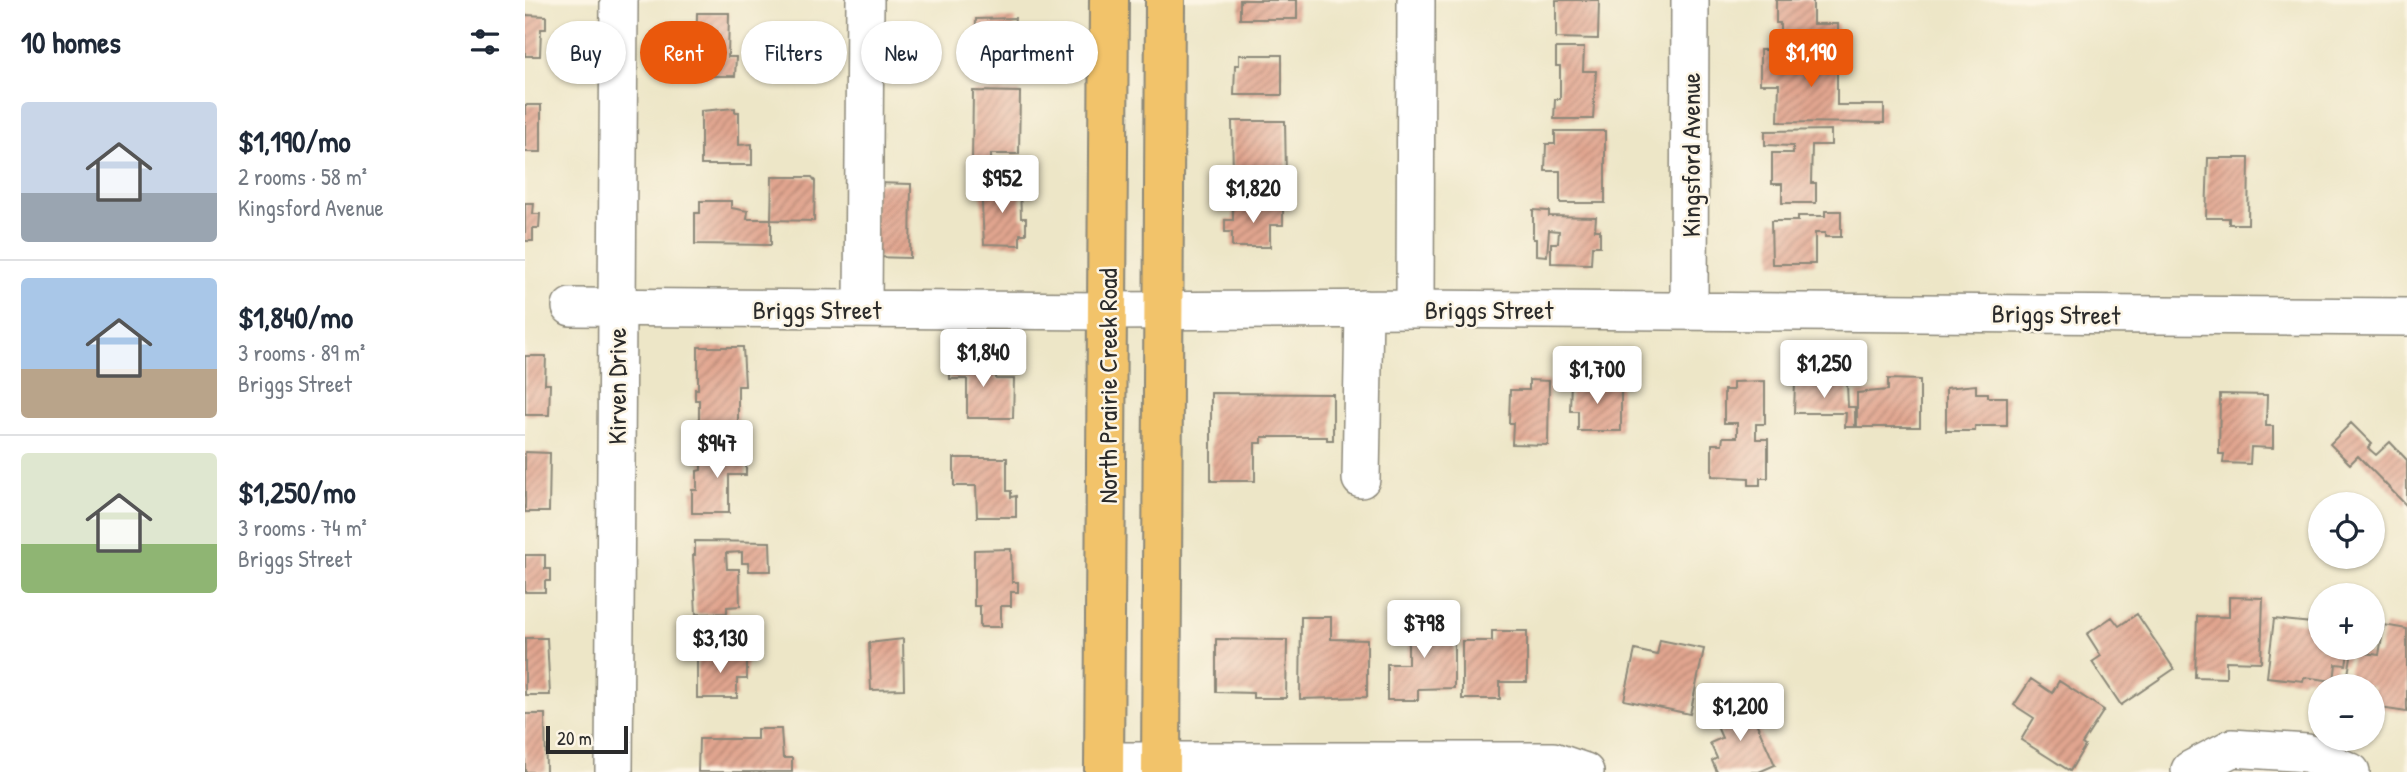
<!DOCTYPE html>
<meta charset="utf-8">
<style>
:root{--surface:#fff;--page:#f2f2f3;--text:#1f2937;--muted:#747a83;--line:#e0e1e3;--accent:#ea580c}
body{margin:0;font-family:"Patrick Hand",sans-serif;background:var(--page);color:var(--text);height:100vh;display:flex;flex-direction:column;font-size:26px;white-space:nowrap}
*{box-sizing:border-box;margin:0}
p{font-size:23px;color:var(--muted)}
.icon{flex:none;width:38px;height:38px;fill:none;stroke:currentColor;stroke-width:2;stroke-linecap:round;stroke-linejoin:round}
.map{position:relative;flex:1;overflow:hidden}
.details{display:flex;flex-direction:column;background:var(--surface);width:525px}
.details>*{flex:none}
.top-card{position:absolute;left:21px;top:21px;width:665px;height:63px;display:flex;gap:14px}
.fabs{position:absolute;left:1783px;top:492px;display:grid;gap:14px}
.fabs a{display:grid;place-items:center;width:77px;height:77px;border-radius:50%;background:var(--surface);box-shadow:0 2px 5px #0004;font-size:35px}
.scale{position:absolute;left:21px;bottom:18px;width:82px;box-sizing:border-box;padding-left:7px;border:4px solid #2b2b2b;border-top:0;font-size:19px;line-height:24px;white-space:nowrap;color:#2b2b2b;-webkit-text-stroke:5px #fcf5e5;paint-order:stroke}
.price{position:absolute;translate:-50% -60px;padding:0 16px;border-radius:7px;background:#fff;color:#222;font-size:23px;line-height:46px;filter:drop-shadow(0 2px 4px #0008)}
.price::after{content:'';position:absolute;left:50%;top:42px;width:21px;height:16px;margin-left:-10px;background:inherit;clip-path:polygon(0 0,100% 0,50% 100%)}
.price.selected{background:var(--accent);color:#fff}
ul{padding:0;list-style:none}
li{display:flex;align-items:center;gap:21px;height:175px;padding:0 21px}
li+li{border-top:2px solid var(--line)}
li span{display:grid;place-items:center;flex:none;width:196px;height:140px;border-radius:7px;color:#555}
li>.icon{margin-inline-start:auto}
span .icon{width:84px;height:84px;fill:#fffc;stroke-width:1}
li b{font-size:30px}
h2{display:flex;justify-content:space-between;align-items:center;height:84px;padding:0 21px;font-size:30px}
.chip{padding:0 24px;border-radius:32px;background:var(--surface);box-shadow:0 2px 5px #0004;font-size:24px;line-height:63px}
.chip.selected{background:var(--accent);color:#fff}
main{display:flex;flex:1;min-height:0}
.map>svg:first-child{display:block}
.building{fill:url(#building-hatch)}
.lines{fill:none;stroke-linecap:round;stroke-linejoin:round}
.minor-casing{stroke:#8c8879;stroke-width:40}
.major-casing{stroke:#8c8879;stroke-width:42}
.minor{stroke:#fff;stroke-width:37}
.major{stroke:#f2c36a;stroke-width:38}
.labels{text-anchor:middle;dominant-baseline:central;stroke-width:5;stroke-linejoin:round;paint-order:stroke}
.street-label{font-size:26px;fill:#2b2b2b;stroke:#fcf5e5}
</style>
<main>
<section class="details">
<h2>10 homes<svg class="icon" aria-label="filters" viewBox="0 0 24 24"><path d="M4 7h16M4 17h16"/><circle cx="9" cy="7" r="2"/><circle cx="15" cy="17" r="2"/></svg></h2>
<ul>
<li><span style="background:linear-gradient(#c9d6e8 65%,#9aa5b1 0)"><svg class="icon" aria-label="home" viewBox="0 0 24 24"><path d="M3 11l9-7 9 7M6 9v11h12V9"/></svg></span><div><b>$1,190/mo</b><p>2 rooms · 58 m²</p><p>Kingsford Avenue</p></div></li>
<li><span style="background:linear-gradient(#a9c7e8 65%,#b9a48a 0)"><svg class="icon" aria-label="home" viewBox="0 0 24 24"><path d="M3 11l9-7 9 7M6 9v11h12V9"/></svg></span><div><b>$1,840/mo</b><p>3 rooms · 89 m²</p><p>Briggs Street</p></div></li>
<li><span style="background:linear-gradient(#dfe7d0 65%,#8fb573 0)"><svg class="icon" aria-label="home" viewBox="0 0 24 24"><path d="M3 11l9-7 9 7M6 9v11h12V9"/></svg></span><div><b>$1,250/mo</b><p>3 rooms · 74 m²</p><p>Briggs Street</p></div></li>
</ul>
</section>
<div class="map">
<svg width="1882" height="772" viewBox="0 0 1882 772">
<defs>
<pattern id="building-hatch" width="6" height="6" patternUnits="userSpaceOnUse" patternTransform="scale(1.75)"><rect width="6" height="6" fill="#e1a58f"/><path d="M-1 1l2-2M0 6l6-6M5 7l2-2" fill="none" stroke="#b78775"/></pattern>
</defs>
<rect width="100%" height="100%" fill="#fcf5e5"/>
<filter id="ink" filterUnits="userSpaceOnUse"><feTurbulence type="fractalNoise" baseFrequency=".0143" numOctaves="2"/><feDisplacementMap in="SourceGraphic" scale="14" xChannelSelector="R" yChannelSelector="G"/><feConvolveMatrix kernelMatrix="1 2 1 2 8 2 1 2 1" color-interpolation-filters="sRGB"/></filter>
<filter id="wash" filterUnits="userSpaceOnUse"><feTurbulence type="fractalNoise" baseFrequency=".00686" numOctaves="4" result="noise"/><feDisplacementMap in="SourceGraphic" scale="28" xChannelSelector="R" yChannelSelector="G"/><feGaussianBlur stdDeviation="1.57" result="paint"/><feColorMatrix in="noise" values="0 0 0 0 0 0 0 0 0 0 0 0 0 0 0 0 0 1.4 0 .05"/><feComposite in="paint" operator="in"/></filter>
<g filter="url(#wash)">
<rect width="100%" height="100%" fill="#ede6c7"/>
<g id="blocks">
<!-- building -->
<path class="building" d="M715,0H772V19H715Z
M1031,0H1074L1073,39L1031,38Z
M1251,0H1288V24H1313V43L1255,42V23H1251Z
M172,13H204L203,57H211L210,76H171Z
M0,15L21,16V29H16L15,56H0Z
M490,18L489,29H495V61L450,60L451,19Z
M1031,48H1059L1058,71H1071L1068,119H1029L1030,99H1035V66H1031Z
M1235,50H1303L1302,70H1312V105H1359V123L1253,122L1254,84H1235Z
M714,55H757V95H709L710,65H714Z
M448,91L495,92L494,154H466V163H447Z
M0,105H16V152H0Z
M210,108V112H214V145L227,144V165H176V111Z
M707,121H760L761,177H708Z
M1306,130V145H1287L1286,183H1291V203H1257V184H1247V153H1268V146L1240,145V131Z
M1030,131H1080V203H1035V171H1020L1021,144H1030Z
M1683,158H1724L1723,224H1704V218H1681Z
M247,177H287L290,181L289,221L246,220Z
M349,183L386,184L385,258L348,257Z
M456,185H495L496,218H501V234H495V245L459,244Z
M175,201H206V208L223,211L222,219H246V245L170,244V213H175Z
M0,203H9L8,214H15L14,228H8V241H0Z
M708,206H758V225H745V247H707V232H700V220H708Z
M1008,210L1024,211V216L1071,217L1070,230H1075V246H1067L1066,264L1026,263V243H1033L1034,231L1024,230L1022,256L1011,255V239H1008Z
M1300,211H1316V237H1300V233H1290V264H1247L1246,221H1273V216H1300Z
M173,347H218L220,386H213V437H174V400H170V389H173Z
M0,356H21L20,384H25L24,415H0Z
M425,356L459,357V373H471V379H489L488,418H442V379H425Z
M1363,379L1395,380V427H1332V393L1363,390Z
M1004,380L1024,381L1023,445L987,444L988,423H984L985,390H1004Z
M1046,381L1096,384V431H1053V411H1045Z
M1240,381V424H1231V439H1243V478H1235V485H1224V478L1187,476V444H1197L1198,437H1212V423H1199V390H1208V382Z
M1270,382L1322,383L1323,407H1330V427H1320L1321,413H1269Z
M1451,385V393H1463V397H1482V426H1450V431H1421V388Z
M686,393L808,394V440H802V437H737V443H730V481H686Z
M1695,394L1742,395L1741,426H1748V448L1726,447L1725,464L1698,463L1699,454H1694Z
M1826,423L1847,444L1843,448L1851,455L1865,442L1882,460V506L1833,456L1825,464L1805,444Z
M176,451H221V475H204V513H167V490H172V471L176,470Z
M0,452L25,453L24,512H0Z
M429,458H482V491H486V497L491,496V517H452L451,486H429Z
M170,541L245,542L246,571H224L223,563H217V552L201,553L202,569H214L215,606L202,607V613L171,614L168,555H170Z
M486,549L487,582H493V592H486V606H476V627H455V606H449V550Z
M0,555H20V569H25V581H20V592H0Z
M1704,597L1738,598L1736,662L1701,661V678L1670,677L1672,616L1704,617Z
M1612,614L1649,669L1596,705L1567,662L1576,656L1562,634L1587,617L1594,626Z
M776,617H806V639L842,640V697L775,699Z
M883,618H929V688L893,689V700H862V664H883Z
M1749,619L1796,624V648H1824L1821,665L1811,664L1809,681L1779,677L1778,681L1742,677Z
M1859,625L1882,629V712L1848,707V686H1821L1827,651L1854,655Z
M967,631H1002V682H975V699H937V641H967Z
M0,638H22L25,695H0Z
M378,639L379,689L346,690L344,643Z
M691,639L762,640L761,698H728V693L691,692Z
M1135,640L1179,649L1165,714L1099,700L1110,650L1132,655Z
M172,655H222V679H212V698H172Z
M1506,679L1527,693L1534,681L1579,710L1557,744L1560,746L1545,771L1496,740L1509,718L1489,705Z
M1222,702L1250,765L1234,772H1192L1187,761L1192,758L1185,743L1197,738L1188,717Z
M0,714H20L21,772H0Z
M232,729H256L258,758H267V772H173L174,739H232Z"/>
</g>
</g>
<g filter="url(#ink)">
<use href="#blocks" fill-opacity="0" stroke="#8c8879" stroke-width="2"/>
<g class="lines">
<defs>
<path id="minor" d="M46,307L582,311L890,309L1882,317
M338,309L340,0
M890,309L891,0
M1164,311L1165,0
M836,479L839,309
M579,761H1028L1060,772
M1665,770L1707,748L1782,753L1826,772
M89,772L94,0"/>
<path id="major" d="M579,772L584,0
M636,772L640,0"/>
</defs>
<!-- minor casing -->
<use href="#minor" class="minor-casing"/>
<!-- major casing -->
<use href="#major" class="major-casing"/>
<!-- minor -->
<use href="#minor" class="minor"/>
<!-- major -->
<use href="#major" class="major"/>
</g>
</g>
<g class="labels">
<!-- street labels -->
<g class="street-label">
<text transform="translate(1165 155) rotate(-90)">Kingsford Avenue</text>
<text x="292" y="309">Briggs Street</text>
<text x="964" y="309">Briggs Street</text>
<text transform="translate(1531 314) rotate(1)">Briggs Street</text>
<text transform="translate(91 386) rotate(-90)">Kirven Drive</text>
<text transform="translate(582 386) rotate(-90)">North Prairie Creek Road</text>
</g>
</g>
</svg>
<div class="fabs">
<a><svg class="icon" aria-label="locate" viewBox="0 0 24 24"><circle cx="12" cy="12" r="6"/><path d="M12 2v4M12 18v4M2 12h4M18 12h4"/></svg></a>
<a>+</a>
<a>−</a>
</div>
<div class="scale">20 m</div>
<b class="price selected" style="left:1286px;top:89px">$1,190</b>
<b class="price" style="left:477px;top:215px">$952</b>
<b class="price" style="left:728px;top:225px">$1,820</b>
<b class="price" style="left:458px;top:389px">$1,840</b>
<b class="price" style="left:1299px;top:400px">$1,250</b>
<b class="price" style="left:1072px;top:406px">$1,700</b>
<b class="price" style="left:192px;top:480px">$947</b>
<b class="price" style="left:899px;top:660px">$798</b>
<b class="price" style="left:195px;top:675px">$3,130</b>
<b class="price" style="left:1215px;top:743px">$1,200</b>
<div class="top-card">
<a class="chip">Buy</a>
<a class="chip selected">Rent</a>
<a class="chip">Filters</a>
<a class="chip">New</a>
<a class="chip">Apartment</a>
</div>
</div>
</main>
